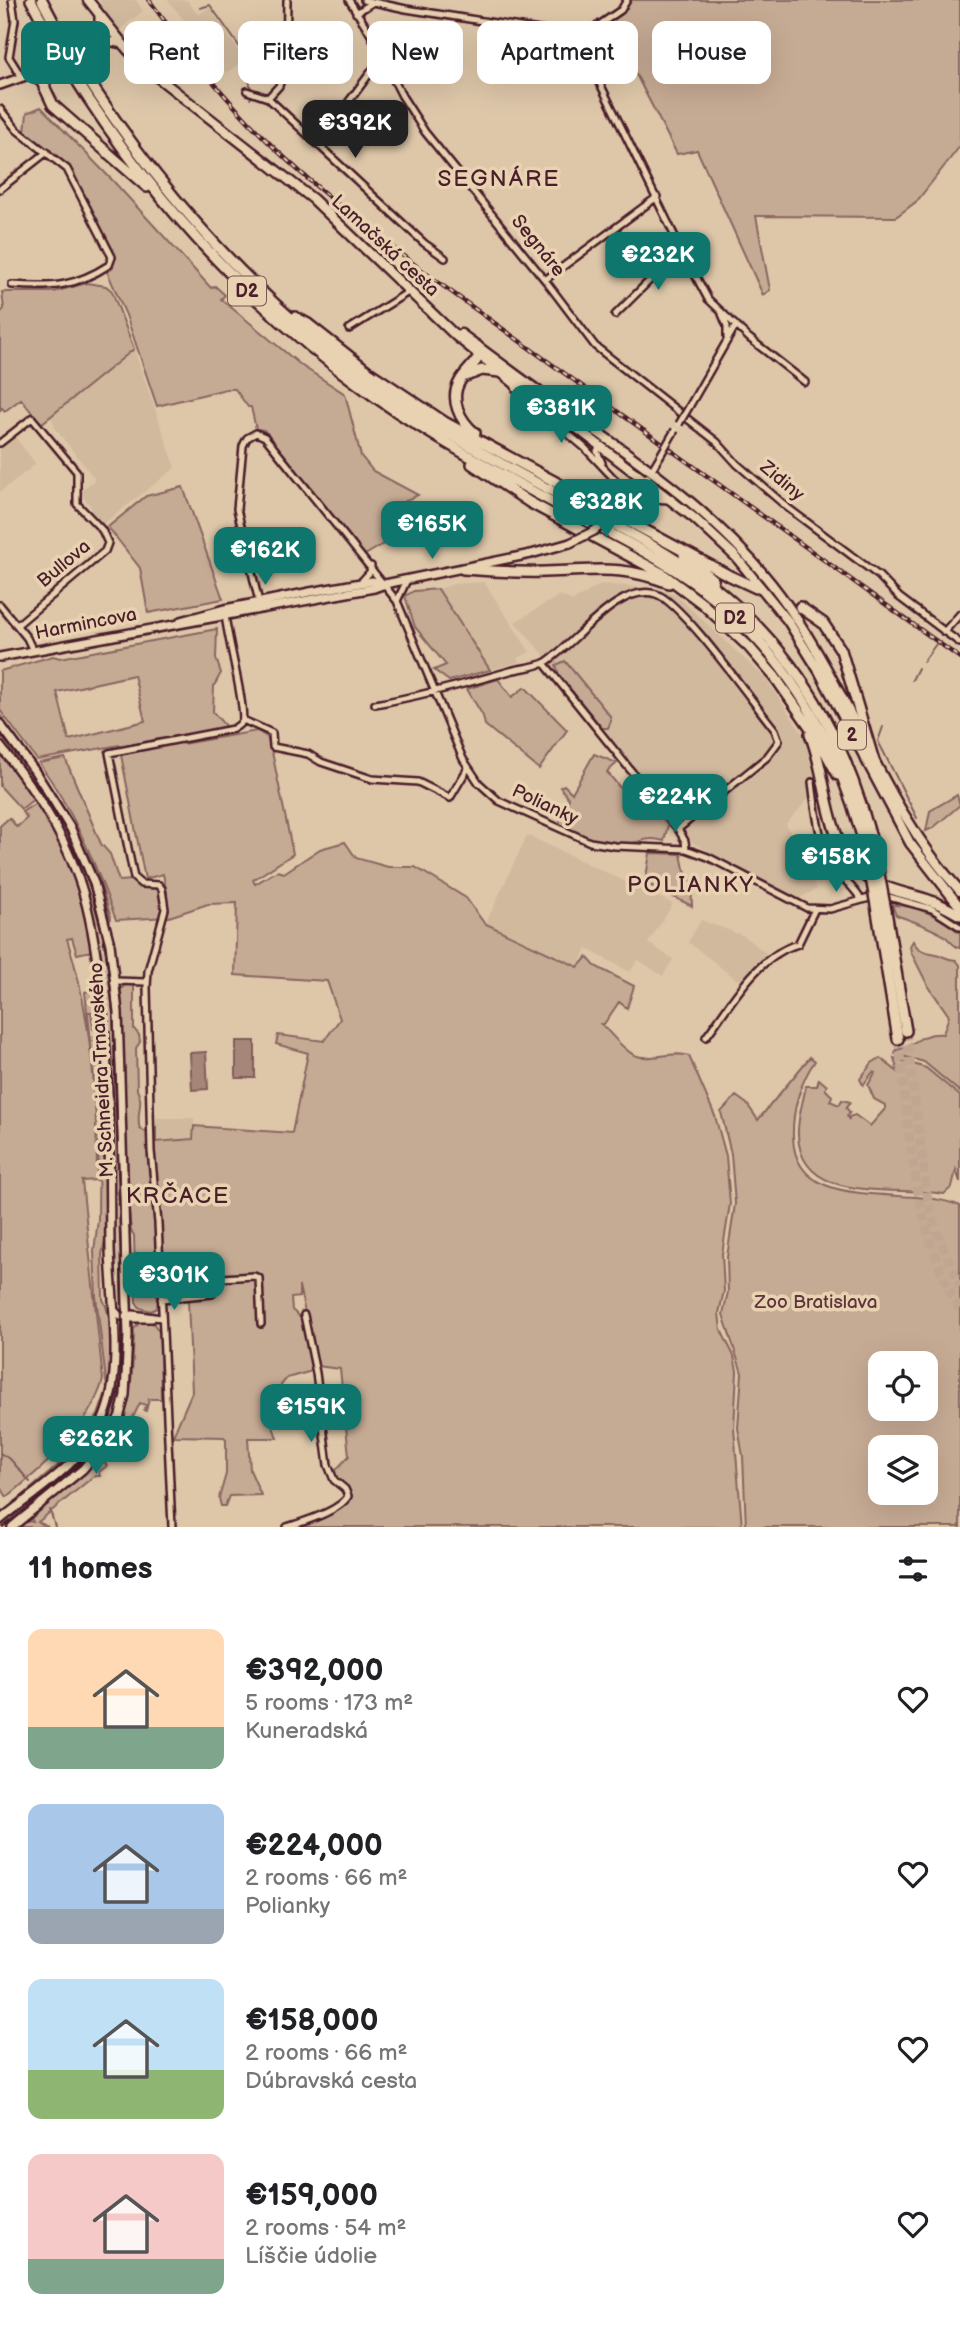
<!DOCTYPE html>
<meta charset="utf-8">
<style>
:root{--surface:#fff;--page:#f6f6f6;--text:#202124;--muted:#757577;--accent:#0f766e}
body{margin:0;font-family:"Balsamiq Sans",sans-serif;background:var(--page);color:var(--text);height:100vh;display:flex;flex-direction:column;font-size:26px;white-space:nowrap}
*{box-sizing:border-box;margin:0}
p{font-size:23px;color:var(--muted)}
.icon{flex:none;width:38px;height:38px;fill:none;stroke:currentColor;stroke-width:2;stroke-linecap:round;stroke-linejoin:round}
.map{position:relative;height:1527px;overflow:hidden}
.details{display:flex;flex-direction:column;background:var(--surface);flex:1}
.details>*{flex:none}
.hud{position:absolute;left:21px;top:21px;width:919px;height:63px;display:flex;gap:14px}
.fabs{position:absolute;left:868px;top:1351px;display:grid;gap:14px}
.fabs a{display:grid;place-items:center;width:70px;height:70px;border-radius:14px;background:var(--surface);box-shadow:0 7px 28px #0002;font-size:35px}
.price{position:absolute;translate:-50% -60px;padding:0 16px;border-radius:14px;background:var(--accent);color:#fff;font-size:23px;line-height:46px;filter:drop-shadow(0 2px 4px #0008)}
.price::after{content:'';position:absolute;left:50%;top:42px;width:21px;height:16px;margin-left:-10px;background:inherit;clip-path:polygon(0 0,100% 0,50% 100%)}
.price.selected{background:#222;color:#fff}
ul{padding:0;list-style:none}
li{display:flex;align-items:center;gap:21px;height:175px;padding:0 28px}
li span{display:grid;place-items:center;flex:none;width:196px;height:140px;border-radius:14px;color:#555}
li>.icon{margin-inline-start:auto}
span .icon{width:84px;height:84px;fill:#fffc;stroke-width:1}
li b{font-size:30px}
h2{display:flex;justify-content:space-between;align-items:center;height:84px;padding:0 28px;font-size:30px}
.chip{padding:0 24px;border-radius:14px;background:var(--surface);box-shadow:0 7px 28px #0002;font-size:24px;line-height:63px}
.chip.selected{background:var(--accent);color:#fff}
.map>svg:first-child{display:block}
.built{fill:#d1b99e}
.green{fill:#c6ab94;stroke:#886560;stroke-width:2;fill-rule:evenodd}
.water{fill:#a68679;stroke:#815d5a;stroke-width:2}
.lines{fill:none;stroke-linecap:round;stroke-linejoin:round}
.stream{stroke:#815d5a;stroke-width:2}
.highway-tunnel{stroke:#c0a590;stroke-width:9;stroke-dasharray:9 4.5;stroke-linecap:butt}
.street-casing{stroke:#4a1f2b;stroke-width:10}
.secondary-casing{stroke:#4a1f2b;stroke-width:12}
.primary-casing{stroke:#4a1f2b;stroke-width:13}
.highway-casing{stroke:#4a1f2b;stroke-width:14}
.street{stroke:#e8d2b1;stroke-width:5}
.secondary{stroke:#e8d2b1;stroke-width:7}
.primary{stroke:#e8d2b1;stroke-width:8}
.highway{stroke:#e8d2b1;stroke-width:9}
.tram{stroke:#4a1f2b;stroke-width:2}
.rail-casing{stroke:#4a1f2b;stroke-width:4.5}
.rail{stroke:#e8d2b1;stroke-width:2;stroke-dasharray:5;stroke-linecap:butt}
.street-bridge-casing{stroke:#4a1f2b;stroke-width:10;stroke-linecap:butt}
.secondary-bridge-casing{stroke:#4a1f2b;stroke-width:12;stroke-linecap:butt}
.highway-bridge-casing{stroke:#4a1f2b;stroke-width:14;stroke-linecap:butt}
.street-bridge{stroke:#e8d2b1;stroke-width:5}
.secondary-bridge{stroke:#e8d2b1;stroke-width:7}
.highway-bridge{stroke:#e8d2b1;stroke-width:9}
.labels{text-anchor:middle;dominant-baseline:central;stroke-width:7;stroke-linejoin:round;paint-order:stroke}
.shield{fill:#e8d2b1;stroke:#795553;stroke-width:2}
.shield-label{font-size:18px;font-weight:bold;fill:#4a1f2b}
.street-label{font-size:19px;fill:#4a1f2b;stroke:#e8d2b1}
.park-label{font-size:19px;fill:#5d343b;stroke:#e8d2b1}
.quarter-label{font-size:23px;letter-spacing:2px;fill:#4a1f2b;stroke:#e8d2b1}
</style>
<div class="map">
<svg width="960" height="1527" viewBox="0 0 960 1527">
<rect width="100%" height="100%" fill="#dec7a9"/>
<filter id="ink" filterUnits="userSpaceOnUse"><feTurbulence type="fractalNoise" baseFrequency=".0143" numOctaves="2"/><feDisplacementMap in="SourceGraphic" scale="14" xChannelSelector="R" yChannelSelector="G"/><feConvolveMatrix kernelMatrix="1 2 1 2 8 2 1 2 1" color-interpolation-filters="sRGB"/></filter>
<g filter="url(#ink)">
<!-- built -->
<path class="built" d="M99,0H136L143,11L120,29L110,20Z
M168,0H187L198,15L210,7L244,60L226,73Z
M134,349L175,466L174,469L102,525L90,512L92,509L80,492L95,479L53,426L55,424L50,417Z
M15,437L36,464L0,492V448Z
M484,582L530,652L517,658L519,662L490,670L438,589L454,584Z
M601,584L650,588L675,594L766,679L806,739L814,763L819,787L786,824L817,889L798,899L693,843L676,825L557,670L515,622L560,595L573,601Z
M0,732L42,787L67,826L94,892L106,948L100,946L89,898L71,848L38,791L0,741Z
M527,835L673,904L648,943L673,959L663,976L638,960L630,972L587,949L578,966L486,923Z
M701,920L744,936L766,953L744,982L739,978L737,980L688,942Z
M101,949L106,952L115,1019L122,1215L121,1265H116L110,1024Z
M156,1118H194L193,1139L156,1142Z
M121,1324L124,1356L121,1388L113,1418L102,1439L76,1471L6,1527H0V1524L53,1482L102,1426L117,1331Z"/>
<!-- green -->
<path class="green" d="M627,0H960V146L917,201L896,217L756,216L770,290L763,295L697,150L677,154L608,20L621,9Z
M41,107L115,183L211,288L215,286L225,295L221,299L302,366L345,394L361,456L373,471L418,495L402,503L414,522L411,524L412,527L365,555L264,430L256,429L251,407H248L235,389H226L157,406L126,315L106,269L114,263V252L72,172L60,159L25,132L27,113Z
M87,283L106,286L112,291L134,349L41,424L21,399L5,411L2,408L0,410V313L4,309L2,292H54Z
M183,487L223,599L148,613L140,568L108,527L146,496Z
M438,589L490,670L449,681L434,670L446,665L415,627L405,596L414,591Z
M217,629L216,658L221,673L214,686L213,712L226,727L120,747L119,745L37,760L0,710V671L53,656L60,658ZM134,675L145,721L69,740L57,692Z
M565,661L610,716L611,721L608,728H602L559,675L556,665Z
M498,679L512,697L525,687L567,730L539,769L485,725L483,716L467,689Z
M0,715C47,778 90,840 111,918L110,920C99,886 87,851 69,820C49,782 24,752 0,718Z
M257,731L267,737L272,752L293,854L253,880L255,884L277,871L284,873L320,849L345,842L356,858L388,867H415L466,898L484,923L578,967L587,957L595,966L634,986L627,1008L619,1002L604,1024H601C611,1033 622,1049 634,1055C651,1062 672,1050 689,1056L715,1116L726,1156L730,1204L722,1254L724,1291L719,1313L721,1330L734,1356L737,1371L734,1428L742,1527H294L325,1515L348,1502L350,1496L336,1479L333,1473L349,1456L340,1369L317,1366L299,1286V1297L291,1298L292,1310L302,1319L312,1371L287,1378L281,1385L284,1413L269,1415L277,1438H248L250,1470L261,1495L229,1496L225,1506H221L219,1498L226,1474V1439L224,1437L173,1436L192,1392L188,1301C209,1294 218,1304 223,1276L217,1279L209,1292L166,1295L163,1293L153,1128L156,1127V1142L193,1139L194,1126L292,1133L308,1053L276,1044L278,1035L324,1041L340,1019L327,981L235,975L237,903L208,904L169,917L116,920C96,865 74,811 39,763L65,758L101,844L110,854L119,881L132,880L141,887L157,889L162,894L167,893L163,874L145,879L121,755L182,742L183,744Z
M0,752L34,799L21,809L0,786Z
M594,754L617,763L607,772L640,812L651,804L668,825L664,841C649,837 647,840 632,843C605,848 581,838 559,824L569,799L560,787L564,785L572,793Z
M957,795L960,805L933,828L926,831L930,811Z
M36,803L39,804C66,850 86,898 91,951L77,954L72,938L67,939C92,1015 97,1100 97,1180L82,1181L103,1380C88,1430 46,1465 7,1497L0,1486V826L9,818L17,827L27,818L22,812Z
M650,853L681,854L684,869L691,882L692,906L645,883Z
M892,905C917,905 942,917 960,933V948C952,946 950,939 943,935C928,926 912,921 896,915Z
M913,941C920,954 927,951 939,955C945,957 948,960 956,960L960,965V1092L924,1062L895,1054L896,1050C913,1049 918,1032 943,1034L949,1016L927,984L911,952L910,946Z
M134,984V1029L139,1035L140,1042L136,1048L137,1090C145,1101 135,1115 140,1129L148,1133L156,1218L159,1300L157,1308L151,1311L140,1308L136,1302L134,1235L131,1231L128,1200L121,989L125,985Z
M94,989L96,992L102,1027L98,1030L93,1029L91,1012H88L93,1062H97L94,1037L102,1036L103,1038L108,1179L106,1235L102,1254L103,1299C111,1315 111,1335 111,1352C111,1415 89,1445 41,1483C31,1492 19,1503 7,1509L56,1467L80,1442L98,1415L107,1389L96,1296L94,1251L98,1220L99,1113L95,1090L85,992Z
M810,1057L815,1061C800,1082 792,1111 793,1137C795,1217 910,1183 960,1206V1527H746L743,1456L738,1428L742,1373L723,1314L728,1292L727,1257L735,1204L731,1154L721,1112L736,1096L747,1104L758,1120ZM880,1363H926V1409H880ZM880,1447H926V1493H880Z
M880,1058L898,1072L894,1058L926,1068L960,1096V1182L956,1170L952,1187L944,1194C896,1185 801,1206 798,1135C797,1119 803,1102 806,1086H817L819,1079L827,1086L825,1089L832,1096L830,1101L839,1105L842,1100L850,1102L846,1108L850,1112L847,1116L849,1120V1117L855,1115L870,1126L885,1109V1105L874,1099L868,1085L875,1073L873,1072L863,1085L860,1079L872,1063Z
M146,1321L154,1324L160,1333L161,1399H149L146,1411L144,1410L146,1405L140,1403L116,1452L104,1462L107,1466L99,1472L100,1476H94L38,1522L48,1527H20L27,1521L33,1522L30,1516C70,1485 113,1456 127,1404C133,1380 133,1354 134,1329L140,1322Z"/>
<!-- water -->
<path class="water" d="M236,1041H255V1078H236Z
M206,1052L208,1089L192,1090L190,1053Z"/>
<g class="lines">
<!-- stream -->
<path class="stream" d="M200,8L210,5L244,53L251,90
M250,99L252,96
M923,662L936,644
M912,680L918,668
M883,727L878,741L917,818
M0,1453L11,1460L30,1482
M50,1510L55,1527"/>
<!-- highway-tunnel -->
<path class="highway-tunnel" d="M906,1031L928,1201L937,1232L960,1287
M898,1039C911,1135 911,1224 960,1310"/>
<defs>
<path id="street" d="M12,0L15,20L9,57L21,76
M349,0L370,33L402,96L425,132L545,280L595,346L717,442L737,464L788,508L879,576L899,597L960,643
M364,0L406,9L552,32L574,42L589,61L681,249L708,299L749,338L805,382
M356,13L372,3
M574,42L621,10L627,0
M247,91L268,98L424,243L445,258
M268,98L279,86L286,65L287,0
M0,109L17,130L67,169L112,257L109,265C75,287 52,288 12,285
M318,143L382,57
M0,189L47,152
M545,280L657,197
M722,314L727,326V338
M615,315L681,249
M349,329L410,291
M514,384L516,390L585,448L620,485
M689,407L736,325
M0,443L32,418L77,472V504L102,530L108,543L105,551L17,625
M600,446L597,451L602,463
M651,471L660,456
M360,583L370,572L371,566
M397,601L407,580
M259,602L237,509L243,446L247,438L256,433L265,437L397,601L463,759L479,783L499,801L590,842L615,846L686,849L708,857L807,908L830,909L873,897H889L932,909L960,927
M0,605L27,638L33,651
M944,632L960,614
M544,663L678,829L685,841L686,849
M375,704C421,696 465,684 510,671C521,668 537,667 546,662C575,644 619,582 656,594C682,602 753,703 775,730L779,741L767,757L678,829
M243,720L272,733L273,747L308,754L321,762L372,779L418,782L450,798L468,768
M812,782C816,813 818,845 837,871C845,882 855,888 861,900
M116,981L146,982
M706,1037C731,1004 756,956 798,944L815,909
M161,1299L212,1294L222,1278L254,1276L259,1278L261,1324
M114,1309L121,1317L133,1314L161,1318
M128,1317L131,1319H152
M172,1527L158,1223L151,1151L147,987L148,971L165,909L162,889L159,885L141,884L134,878L109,753L233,729C235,728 240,724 242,722C247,712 226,632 225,614
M287,1527C303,1522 340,1511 348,1496L345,1489L334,1480L328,1465L316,1373L304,1315"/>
<path id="secondary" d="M99,38V16
M90,47C97,40 104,33 113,33
M0,85L40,71L108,41L123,44
M627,504L647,478
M624,507L649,498L670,499
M181,621L225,609L310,592L372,581L385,584
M0,657L374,588L385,584L531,554L570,543
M0,724L34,770L71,829L94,883L110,944L118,1012L128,1335L125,1395L120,1415L109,1438L83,1469L12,1527
M0,746C32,786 61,828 78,877C89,907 94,938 98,969C111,1063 109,1155 110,1249C111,1299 124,1370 104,1417C84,1462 37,1490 0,1520"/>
<path id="primary" d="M88,0L127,49L152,73L313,199L457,337L514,383L574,426L694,518L736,557L788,621L819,671L910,843L960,907
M461,334C491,356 521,379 551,400C638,460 730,521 790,609C853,700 885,809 960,891"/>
<path id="highway" d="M31,0L55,45
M42,0L64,42
M80,67C159,192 258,303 380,389C446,436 519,473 591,512C637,537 684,561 724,595C809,667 853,756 877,863
M72,73C151,200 253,309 374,396C442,444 516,482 589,522C633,545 678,568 717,601C797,668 845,759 868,861
M31,74L42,82L53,105L147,187
M44,87L49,68
M295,317L308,324L369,372L446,423L728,575L756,588
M466,376L482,370L500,372
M475,433C460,421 449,399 460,381C465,372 473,366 478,358L477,346
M472,464L529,502L663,574L703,604L749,647L775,677L817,737L838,775
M684,555L713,580
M463,569C490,571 518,573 545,572C596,571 619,564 669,583
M800,607L823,623L841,650L874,761
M810,734C830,782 823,855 875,882C892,892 913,894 931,901C941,904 951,910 960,915
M877,911L898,1039
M886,911L906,1031"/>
</defs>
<!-- street casing -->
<use href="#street" class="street-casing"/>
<!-- secondary casing -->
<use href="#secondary" class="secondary-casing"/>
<!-- primary casing -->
<use href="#primary" class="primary-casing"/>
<!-- highway casing -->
<use href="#highway" class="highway-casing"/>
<!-- street -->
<use href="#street" class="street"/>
<!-- secondary -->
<use href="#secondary" class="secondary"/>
<!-- primary -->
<use href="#primary" class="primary"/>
<!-- highway -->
<use href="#highway" class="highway"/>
<!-- tram -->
<path class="tram" d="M0,734C37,779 70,828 89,884C115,960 115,1042 117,1121C120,1201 122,1281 122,1361C121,1445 62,1480 3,1527"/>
<defs>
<path id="rail" d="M149,0C190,56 235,112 286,159C332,202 382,240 432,278L960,658"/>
</defs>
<!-- rail casing -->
<use href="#rail" class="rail-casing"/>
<!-- rail -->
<use href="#rail" class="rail"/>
<defs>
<path id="street-bridge" d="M679,424L689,407
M660,456L675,430"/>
<path id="secondary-bridge" d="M570,543L594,531L624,507"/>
<path id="highway-bridge" d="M64,42L80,67
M55,45L72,73
M868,861L877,911
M877,863L886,911"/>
</defs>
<!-- street-bridge casing -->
<use href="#street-bridge" class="street-bridge-casing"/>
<!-- secondary-bridge casing -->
<use href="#secondary-bridge" class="secondary-bridge-casing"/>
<!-- highway-bridge casing -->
<use href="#highway-bridge" class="highway-bridge-casing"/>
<!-- street-bridge -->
<use href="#street-bridge" class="street-bridge"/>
<!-- secondary-bridge -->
<use href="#secondary-bridge" class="secondary-bridge"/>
<!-- highway-bridge -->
<use href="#highway-bridge" class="highway-bridge"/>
</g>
</g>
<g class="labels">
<!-- shield labels -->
<g class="shield">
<rect x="228" y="276.5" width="38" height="29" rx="5"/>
<rect x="716" y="603.5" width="38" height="29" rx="5"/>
<rect x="838" y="720.5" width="28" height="29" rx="5"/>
</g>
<g class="shield-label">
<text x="247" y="291">D2</text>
<text x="735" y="618">D2</text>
<text x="852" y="735">2</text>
</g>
<!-- street labels -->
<g class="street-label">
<text transform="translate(385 246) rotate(43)">Lamačská cesta</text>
<text transform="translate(538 246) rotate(51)">Segnáre</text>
<text transform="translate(782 481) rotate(40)">Zidiny</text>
<text transform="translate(64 564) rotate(-40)">Bullova</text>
<text transform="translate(86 624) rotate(-11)">Harmincova</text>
<text transform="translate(545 805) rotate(25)">Polianky</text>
<text transform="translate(102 1070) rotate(-93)">M. Schneidra Trnavského</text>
</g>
<!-- park labels -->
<g class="park-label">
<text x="816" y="1302">Zoo Bratislava</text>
</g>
<!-- quarter labels -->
<g class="quarter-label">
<text x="499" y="179">SEGNÁRE</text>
<text x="691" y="885">POLIANKY</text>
<text x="178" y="1196">KRČACE</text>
</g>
</g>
</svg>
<div class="fabs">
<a><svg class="icon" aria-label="locate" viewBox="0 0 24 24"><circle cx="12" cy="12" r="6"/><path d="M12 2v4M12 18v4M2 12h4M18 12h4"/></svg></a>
<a><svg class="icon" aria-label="layers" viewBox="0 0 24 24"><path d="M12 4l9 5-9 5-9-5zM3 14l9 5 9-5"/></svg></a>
</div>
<b class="price selected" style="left:355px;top:160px">€392K</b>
<b class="price" style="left:658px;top:292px">€232K</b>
<b class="price" style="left:561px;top:445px">€381K</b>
<b class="price" style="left:606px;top:539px">€328K</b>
<b class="price" style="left:432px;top:561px">€165K</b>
<b class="price" style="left:265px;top:587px">€162K</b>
<b class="price" style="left:675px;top:834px">€224K</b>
<b class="price" style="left:836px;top:894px">€158K</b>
<b class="price" style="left:174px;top:1312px">€301K</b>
<b class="price" style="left:311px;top:1444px">€159K</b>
<b class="price" style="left:96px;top:1476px">€262K</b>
<div class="hud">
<a class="chip selected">Buy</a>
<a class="chip">Rent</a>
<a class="chip">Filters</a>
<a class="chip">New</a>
<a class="chip">Apartment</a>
<a class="chip">House</a>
</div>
</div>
<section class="details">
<h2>11 homes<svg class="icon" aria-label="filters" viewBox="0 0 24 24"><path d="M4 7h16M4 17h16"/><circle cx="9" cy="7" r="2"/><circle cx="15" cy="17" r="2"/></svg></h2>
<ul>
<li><span style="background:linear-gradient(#ffd9b3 70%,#7fa58c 0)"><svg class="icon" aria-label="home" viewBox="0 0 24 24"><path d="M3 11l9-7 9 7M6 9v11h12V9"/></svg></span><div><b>€392,000</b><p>5 rooms · 173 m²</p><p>Kuneradská</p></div><svg class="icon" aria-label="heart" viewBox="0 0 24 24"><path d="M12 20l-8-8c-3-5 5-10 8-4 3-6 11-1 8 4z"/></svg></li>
<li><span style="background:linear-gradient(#a9c7e8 75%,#9aa5b1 0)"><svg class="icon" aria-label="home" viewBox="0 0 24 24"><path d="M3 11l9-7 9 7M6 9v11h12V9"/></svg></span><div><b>€224,000</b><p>2 rooms · 66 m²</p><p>Polianky</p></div><svg class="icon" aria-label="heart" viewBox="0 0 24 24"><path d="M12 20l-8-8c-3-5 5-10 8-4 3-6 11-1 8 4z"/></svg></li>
<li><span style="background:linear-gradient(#bfe0f5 65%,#8fb573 0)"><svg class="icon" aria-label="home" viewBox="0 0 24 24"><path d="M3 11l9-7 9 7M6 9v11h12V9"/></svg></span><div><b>€158,000</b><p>2 rooms · 66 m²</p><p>Dúbravská cesta</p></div><svg class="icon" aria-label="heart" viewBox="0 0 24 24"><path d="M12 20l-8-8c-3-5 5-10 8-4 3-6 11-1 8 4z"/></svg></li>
<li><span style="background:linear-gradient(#f6c9c9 75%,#7fa58c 0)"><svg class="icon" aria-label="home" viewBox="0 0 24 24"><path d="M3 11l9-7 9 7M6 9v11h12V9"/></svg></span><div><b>€159,000</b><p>2 rooms · 54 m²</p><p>Líščie údolie</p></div><svg class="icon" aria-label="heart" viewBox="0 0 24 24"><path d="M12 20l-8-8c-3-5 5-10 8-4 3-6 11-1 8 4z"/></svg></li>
</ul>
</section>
